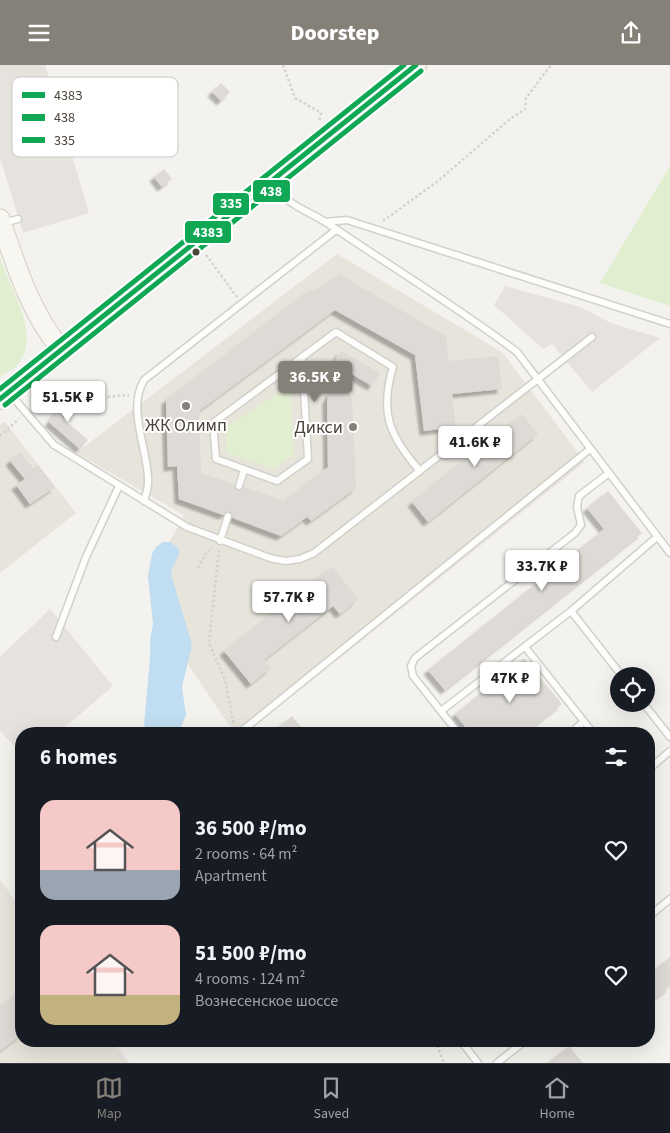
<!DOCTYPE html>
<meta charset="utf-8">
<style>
:root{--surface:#171b24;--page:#20242c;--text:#f1f3f6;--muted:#9ea1a6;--line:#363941;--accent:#868178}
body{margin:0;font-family:"Source Sans 3",sans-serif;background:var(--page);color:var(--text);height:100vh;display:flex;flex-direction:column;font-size:19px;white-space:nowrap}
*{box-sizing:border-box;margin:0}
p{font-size:16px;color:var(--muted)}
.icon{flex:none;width:28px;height:28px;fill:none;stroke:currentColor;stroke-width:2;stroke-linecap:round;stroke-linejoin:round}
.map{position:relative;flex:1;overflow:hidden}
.sheet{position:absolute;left:15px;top:662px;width:640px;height:320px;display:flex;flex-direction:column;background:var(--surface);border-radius:20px;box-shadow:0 5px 20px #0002}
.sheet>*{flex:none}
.controls{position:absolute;left:610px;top:602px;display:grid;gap:10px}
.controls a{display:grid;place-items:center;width:45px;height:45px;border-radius:50%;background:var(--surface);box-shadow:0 5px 20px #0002;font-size:25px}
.price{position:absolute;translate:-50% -42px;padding:0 11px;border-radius:5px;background:#fff;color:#222;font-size:16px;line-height:32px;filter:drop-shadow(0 1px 2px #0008)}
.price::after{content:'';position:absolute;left:50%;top:30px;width:15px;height:11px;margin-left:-8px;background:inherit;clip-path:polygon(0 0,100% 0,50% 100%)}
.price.on{background:var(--accent);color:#fff}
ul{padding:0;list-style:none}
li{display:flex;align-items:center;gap:15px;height:125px;padding:0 25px}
li span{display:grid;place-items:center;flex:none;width:140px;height:100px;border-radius:15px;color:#555}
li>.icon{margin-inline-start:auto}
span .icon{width:60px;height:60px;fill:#fffc;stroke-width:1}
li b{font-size:21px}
h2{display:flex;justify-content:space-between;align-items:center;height:60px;padding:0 25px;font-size:21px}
header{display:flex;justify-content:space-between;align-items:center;height:65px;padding:0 25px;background:var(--accent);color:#fff;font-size:22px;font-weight:800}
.tabs{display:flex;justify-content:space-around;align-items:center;height:70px;border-top:1px solid var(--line);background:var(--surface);font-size:14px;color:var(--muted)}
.tabs a{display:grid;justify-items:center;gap:2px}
.tabs .on{color:var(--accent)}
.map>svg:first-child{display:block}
.residential{fill:#e7e4dc}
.green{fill:#e1eecf}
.parking{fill:#e6e3df}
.water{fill:#c0ddf1}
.building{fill:#dedbd6;filter:url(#shadow)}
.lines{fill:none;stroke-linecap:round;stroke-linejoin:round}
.lane-casing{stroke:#d2d0cb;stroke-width:9}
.secondary-casing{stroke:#d3cfc5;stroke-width:21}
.primary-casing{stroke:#d6cebb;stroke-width:22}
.path{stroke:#d3d2cc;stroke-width:2.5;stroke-dasharray:2.5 2.5;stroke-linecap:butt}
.lane{stroke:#fdfdfc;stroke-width:6}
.secondary{stroke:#f7f6f1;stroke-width:19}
.primary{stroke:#f2efe6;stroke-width:20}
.bus-1-casing{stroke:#fff;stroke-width:9}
.bus-2-casing{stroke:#fff;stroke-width:9}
.bus-3-casing{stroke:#fff;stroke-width:9}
.bus-1{stroke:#10a855;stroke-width:5}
.bus-2{stroke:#10a855;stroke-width:5}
.bus-3{stroke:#10a855;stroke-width:5}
.bus-dot{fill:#4b4439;stroke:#fff;stroke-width:2}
.poi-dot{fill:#868178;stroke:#fff;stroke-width:2}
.labels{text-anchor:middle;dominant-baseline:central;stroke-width:4;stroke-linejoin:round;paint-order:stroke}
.poi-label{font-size:18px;fill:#4b4439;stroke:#fff}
.key{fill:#fff;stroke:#c9c7c4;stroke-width:1}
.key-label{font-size:14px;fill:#4b4439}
.line-badge{stroke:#fff;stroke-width:2}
.badge-label{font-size:14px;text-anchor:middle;font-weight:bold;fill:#fff}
</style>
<header><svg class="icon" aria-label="menu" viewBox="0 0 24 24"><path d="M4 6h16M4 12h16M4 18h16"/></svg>Doorstep<svg class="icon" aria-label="share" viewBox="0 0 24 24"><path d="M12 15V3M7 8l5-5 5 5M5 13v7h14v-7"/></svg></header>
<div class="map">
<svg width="670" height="998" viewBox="0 0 670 998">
<defs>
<filter id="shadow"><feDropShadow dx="-4.5" dy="4.5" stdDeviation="1" flood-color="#0004"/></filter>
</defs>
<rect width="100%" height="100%" fill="#f4f2ee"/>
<!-- residential -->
<path class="residential" d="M337,189L502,287L585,397L245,669H235L189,601L164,508L167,481L184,450L76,388Z
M5,357L76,448L0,508V360Z
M0,814L21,845V976H113L129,998H0Z"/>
<!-- green -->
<path class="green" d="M670,101V241L600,218Z
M0,192C9,223 39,263 21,295C18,302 6,308 0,312Z
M290,321L294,390L273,404L226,388L225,362Z"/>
<!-- parking -->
<path class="parking" d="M0,0H45L89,148L23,168L0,92Z
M505,221L580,242L611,258L660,273L592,327L552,279L543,284L494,240Z
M50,544L113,621L57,669H21V688L0,666V592Z"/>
<!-- water -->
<path class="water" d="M163,477H171L179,484C180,494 172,499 171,509L192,580L182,622L186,650L178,669H148L144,659L150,594V575L153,559L148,511L152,489L156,482Z"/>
<!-- building -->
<path class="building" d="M221,18L230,27L221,36L212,27Z
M164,104L172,114L162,122L154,112Z
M339,209L446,271L449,296L498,291L502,324L452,329L456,362L424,366L415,290L335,245L199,346L201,408L234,419L237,426L244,422L284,436L328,402L327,335L330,328L340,325L350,328L352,334L356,423L311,456L307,452L281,471L233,453L230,446L223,450L179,434L177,401L168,402L166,335L311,224L314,227Z
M341,286L380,308L372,321L333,298Z
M73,331L80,339L62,353L88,375L80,384L49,357L63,339Z
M522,349L538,369L428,457L412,437Z
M20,387L33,403L38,400L55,422L30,439L16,420L25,414L10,396Z
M608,426L642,468L445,625L428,605L604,464L587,443Z
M332,501L358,534L340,549L333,541L297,569L264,595L271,603L251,619L224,586Z
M524,593L562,639L524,669H471L455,649Z
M292,651L307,669H270Z
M670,892V922L649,939V909Z
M21,926V970L0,986V941Z
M569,981L583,998H547Z"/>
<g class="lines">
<defs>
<path id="lane" d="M272,119C290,142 305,144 327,158C390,201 456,241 517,287L670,488
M325,157L347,155L670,259
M3,158L18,154
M302,292L308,394L277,416L216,394L213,358L336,267L393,302C379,348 390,372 420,406
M11,330L54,380L187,462L270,493L285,496L300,494L314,488L592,272
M239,421L244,405
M144,436C146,429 149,421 148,413C147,382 127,344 144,315L336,165
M220,476L228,451
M571,546L622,611
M56,572L86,492L119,421
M525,582L594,669
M644,639L670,672
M441,646L571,546L657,472
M238,669L590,384
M459,669L413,611L411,601L415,593L575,468L581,460L577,442L579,431L609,408
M570,669L583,657
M649,704L670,686
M649,844L653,848L670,834
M461,976L478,998
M497,998L525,976"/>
<path id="secondary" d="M0,154C16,200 29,245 60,283"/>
<path id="primary" d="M0,334L416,0"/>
</defs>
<!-- lane casing -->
<use href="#lane" class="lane-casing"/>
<!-- secondary casing -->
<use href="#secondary" class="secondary-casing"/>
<!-- primary casing -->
<use href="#primary" class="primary-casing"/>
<!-- path -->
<path class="path" d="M283,0L295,33L321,48L319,56
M383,156L438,116L510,54L525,44L526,33L551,0
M206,190L237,232
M34,343L52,328L66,325L108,332L129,330
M0,371L19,354
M219,485L209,578L225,615L234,660
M198,503L206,488L213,482
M435,976L444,998"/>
<!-- lane -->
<use href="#lane" class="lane"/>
<!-- secondary -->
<use href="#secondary" class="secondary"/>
<!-- primary -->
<use href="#primary" class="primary"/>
<defs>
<path id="bus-1" d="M0,334L416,0"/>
<path id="bus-2" d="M5,340L421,6"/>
<path id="bus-3" d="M0,324L404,0"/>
</defs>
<!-- bus-1 casing -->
<use href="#bus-1" class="bus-1-casing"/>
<!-- bus-2 casing -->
<use href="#bus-2" class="bus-2-casing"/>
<!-- bus-3 casing -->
<use href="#bus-3" class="bus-3-casing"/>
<!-- bus-1 -->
<use href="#bus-1" class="bus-1"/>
<!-- bus-2 -->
<use href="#bus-2" class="bus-2"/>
<!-- bus-3 -->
<use href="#bus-3" class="bus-3"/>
</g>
<!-- markers -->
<circle class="bus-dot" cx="196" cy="187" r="4.5"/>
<g class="poi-dot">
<circle cx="186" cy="341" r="5"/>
<circle cx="353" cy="362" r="5"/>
</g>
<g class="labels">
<!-- poi labels -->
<g class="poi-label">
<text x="186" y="360">ЖК Олимп</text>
<text x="343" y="362" text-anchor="end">Дикси</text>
</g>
</g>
<!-- legend -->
<rect x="12" y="12" width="166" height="80" rx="8" class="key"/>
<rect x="22" y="27" width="23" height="6" fill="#10a855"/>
<rect x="22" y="49" width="23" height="7" fill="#10a855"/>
<rect x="22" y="72" width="23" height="6" fill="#10a855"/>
<g class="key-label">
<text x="54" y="35">438З</text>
<text x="54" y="57">438</text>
<text x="54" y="80">335</text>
</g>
<g class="line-badge">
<rect x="252" y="114" width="39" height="24" rx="5" fill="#10a855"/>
<rect x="212" y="127" width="38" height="24" rx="5" fill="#10a855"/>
<rect x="184" y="155" width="48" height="24" rx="5" fill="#10a855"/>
</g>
<g class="badge-label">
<text x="271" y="131">438</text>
<text x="231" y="143">335</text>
<text x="208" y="172">438З</text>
</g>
</svg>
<div class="controls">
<a><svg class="icon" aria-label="locate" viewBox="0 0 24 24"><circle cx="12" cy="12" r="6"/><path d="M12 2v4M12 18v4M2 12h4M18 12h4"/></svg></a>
</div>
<b class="price on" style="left:315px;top:338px">36.5K ₽</b>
<b class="price" style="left:68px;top:358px">51.5K ₽</b>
<b class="price" style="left:475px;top:403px">41.6K ₽</b>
<b class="price" style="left:542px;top:527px">33.7K ₽</b>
<b class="price" style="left:289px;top:558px">57.7K ₽</b>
<b class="price" style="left:510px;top:639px">47K ₽</b>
<section class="sheet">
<h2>6 homes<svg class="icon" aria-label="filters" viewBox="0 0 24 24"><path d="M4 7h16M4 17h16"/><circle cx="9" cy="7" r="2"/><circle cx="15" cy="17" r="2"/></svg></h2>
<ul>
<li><span style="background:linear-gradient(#f6c9c9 70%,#9aa5b1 0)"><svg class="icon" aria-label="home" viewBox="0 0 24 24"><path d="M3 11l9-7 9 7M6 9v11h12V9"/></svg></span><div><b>36 500 ₽/mo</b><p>2 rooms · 64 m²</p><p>Apartment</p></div><svg class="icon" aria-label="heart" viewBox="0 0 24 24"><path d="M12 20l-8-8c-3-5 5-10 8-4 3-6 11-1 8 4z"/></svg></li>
<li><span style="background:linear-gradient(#f6c9c9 70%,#c2b280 0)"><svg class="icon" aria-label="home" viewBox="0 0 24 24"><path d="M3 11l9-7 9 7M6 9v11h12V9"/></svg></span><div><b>51 500 ₽/mo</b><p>4 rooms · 124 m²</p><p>Вознесенское шоссе</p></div><svg class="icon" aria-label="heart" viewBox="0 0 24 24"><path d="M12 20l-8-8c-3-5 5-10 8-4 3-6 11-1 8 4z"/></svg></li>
</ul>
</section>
</div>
<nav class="tabs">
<a class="on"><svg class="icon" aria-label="map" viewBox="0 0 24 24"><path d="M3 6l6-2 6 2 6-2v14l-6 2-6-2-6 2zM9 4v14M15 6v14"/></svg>Map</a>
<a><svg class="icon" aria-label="saved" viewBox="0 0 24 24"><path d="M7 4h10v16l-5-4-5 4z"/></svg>Saved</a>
<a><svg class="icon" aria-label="home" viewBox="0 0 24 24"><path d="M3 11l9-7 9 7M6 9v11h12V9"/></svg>Home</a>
</nav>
